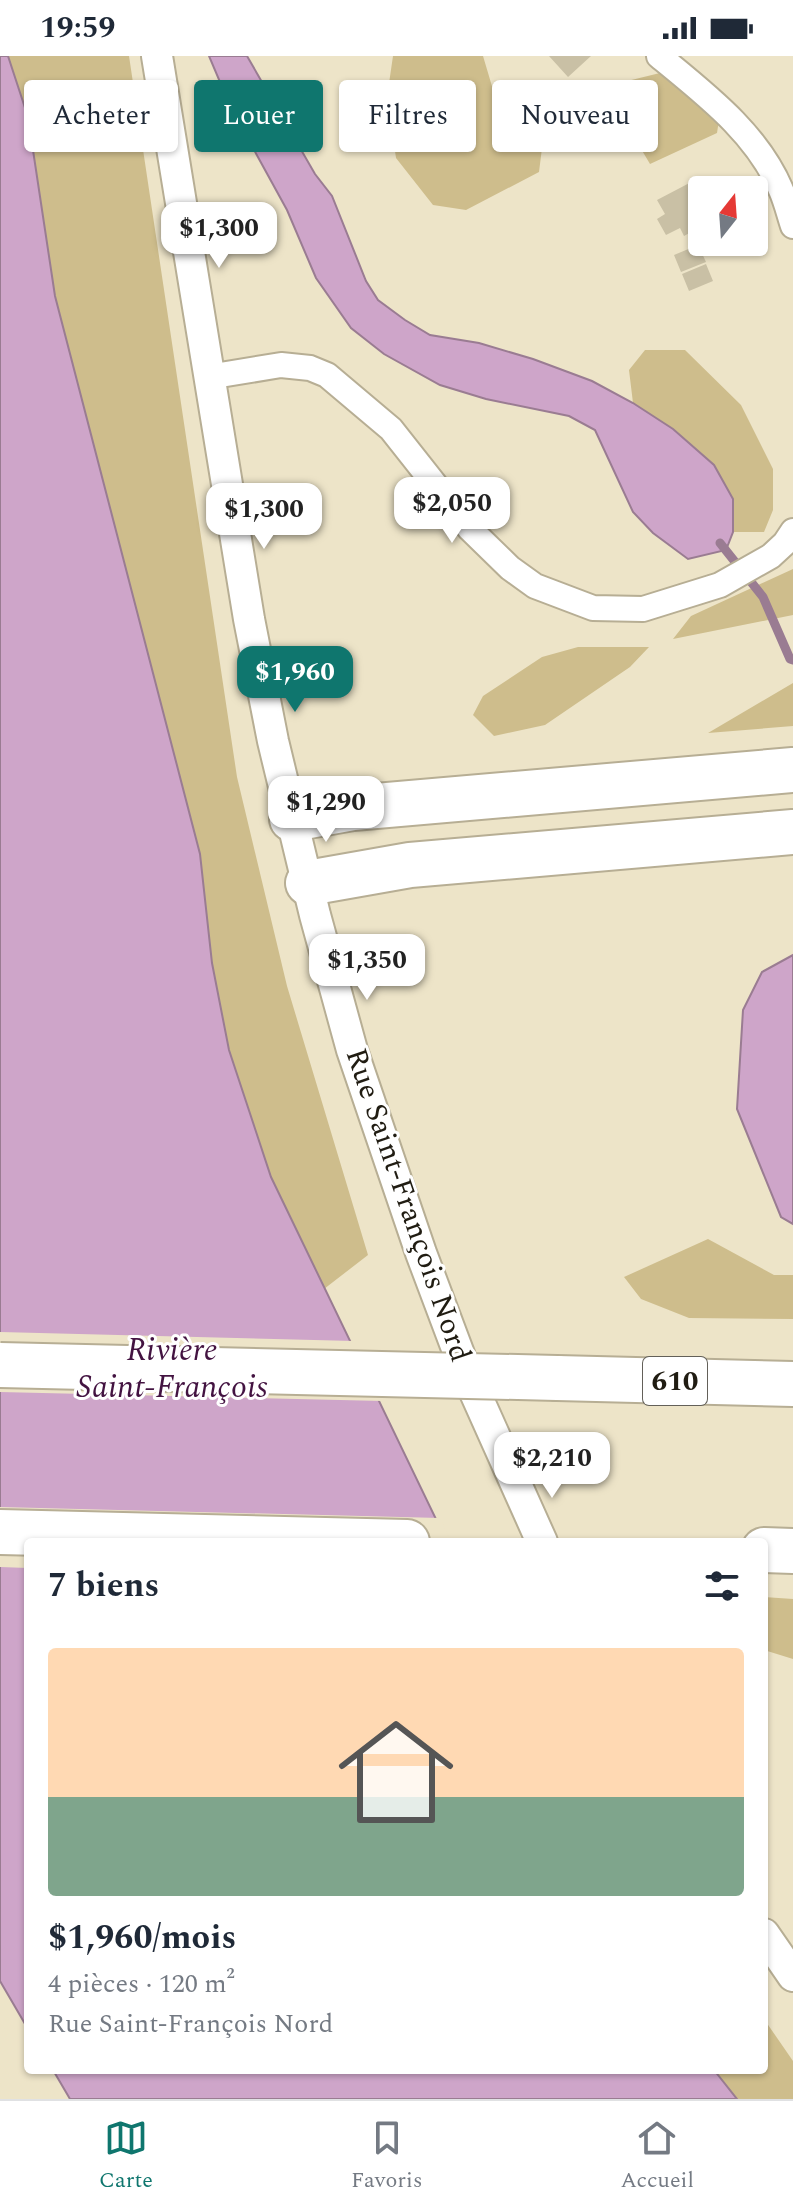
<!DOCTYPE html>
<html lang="fr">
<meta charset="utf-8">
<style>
:root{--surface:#fff;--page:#f6f6f7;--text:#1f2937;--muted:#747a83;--line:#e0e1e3;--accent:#0f766e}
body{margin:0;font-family:Spectral,serif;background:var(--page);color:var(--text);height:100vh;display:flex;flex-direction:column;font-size:30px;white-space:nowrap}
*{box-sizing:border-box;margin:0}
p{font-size:26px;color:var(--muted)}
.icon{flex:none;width:44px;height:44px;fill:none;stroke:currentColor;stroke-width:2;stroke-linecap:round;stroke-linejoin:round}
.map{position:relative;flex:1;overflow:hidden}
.sheet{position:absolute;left:24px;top:1482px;width:744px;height:536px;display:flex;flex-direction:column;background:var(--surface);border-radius:8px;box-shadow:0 2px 6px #0004}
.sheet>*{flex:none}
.banner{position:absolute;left:24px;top:24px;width:746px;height:72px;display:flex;gap:16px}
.needle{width:52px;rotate:17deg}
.buttons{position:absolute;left:688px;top:120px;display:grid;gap:16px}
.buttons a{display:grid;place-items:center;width:80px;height:80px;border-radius:8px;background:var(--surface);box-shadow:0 2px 6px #0004;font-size:40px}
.price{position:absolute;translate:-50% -68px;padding:0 18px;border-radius:16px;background:#fff;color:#222;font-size:26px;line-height:52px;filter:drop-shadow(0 2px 4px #0008)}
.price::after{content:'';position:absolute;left:50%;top:48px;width:24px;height:18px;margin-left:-12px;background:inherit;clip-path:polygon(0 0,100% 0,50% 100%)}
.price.active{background:var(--accent);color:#fff}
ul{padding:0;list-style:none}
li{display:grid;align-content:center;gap:16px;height:424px;padding:0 24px}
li+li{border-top:2px solid var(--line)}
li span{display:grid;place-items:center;height:248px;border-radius:8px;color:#555}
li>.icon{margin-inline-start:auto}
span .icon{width:144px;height:144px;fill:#fffc;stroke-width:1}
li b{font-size:34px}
h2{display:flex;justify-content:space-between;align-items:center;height:96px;padding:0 24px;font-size:34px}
.pill{padding:0 28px;border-radius:8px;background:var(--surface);box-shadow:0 2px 6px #0004;font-size:28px;line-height:72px}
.pill.active{background:var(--accent);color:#fff}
.status{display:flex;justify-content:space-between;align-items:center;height:56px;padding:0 40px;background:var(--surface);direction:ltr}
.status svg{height:22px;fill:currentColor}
.menu{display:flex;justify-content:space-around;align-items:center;height:112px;border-top:2px solid var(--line);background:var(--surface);font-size:22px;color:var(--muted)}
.menu a{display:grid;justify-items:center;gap:4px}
.menu .active{color:var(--accent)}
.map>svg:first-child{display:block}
.green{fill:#cebd8c}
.water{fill:#cea5c9;stroke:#9a7c92;stroke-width:2}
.pier{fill:#ede4c8}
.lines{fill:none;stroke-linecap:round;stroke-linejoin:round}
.stream{stroke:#9a7c92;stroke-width:9}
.building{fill:#c9c0a5}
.minor-casing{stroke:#b7ae94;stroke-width:28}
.tertiary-casing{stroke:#b7ae94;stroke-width:34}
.motorway-casing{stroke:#b7ae94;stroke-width:48}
.minor{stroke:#fff;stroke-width:24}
.tertiary{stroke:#fff;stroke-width:30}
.motorway{stroke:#fff;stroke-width:44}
.motorway-bridge-casing{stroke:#b7ae94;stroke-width:48;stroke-linecap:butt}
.motorway-bridge{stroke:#fff;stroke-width:44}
.labels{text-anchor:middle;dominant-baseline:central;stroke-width:6;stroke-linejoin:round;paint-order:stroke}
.shield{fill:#fff;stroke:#636059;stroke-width:2}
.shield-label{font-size:28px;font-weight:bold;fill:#201c12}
.street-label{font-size:30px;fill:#201c12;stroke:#fff}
.water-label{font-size:32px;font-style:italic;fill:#431341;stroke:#fff}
</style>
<div class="status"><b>19:59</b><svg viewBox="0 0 49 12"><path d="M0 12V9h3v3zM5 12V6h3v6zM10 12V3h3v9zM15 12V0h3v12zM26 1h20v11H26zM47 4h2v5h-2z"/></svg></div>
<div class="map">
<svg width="793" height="2043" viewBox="0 0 793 2043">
<rect width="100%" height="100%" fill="#ede4c8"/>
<!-- green -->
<path class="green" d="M8,0H129L237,721L287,930L368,1199L324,1233L271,1121L229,994L212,907L55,240L28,61Z
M393,0H483L494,37L535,76L542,92L539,116L466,154L433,149L396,102L387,41Z
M660,17L719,64L717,77L650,108L608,37L611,29Z
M645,294H685L741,349L773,413V454L764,476H733V443L673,373L633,347L629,314Z
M793,513V559L673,583L691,560Z
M578,591H649L630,611L545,669L494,680L473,659L483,640L542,601Z
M793,627V670L708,677Z
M708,1183L774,1219H793V1263L689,1262L641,1243L624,1221Z
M764,1541L793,1543V1603L764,1594Z
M764,1963L793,2005V2043H737L714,2014H764Z"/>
<!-- water -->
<path class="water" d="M0,0H8L28,61L55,240L200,798L212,907L229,994L271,1121L447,1486H28V1973L0,1925Z
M209,0H247L315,118L332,140L366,225L378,244L405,264L430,279L479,287L533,303L592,325L633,347L673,373L714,409L733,443V476L726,494L688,503L653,477L633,456L595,374L569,360L486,343L440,329L384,298L351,272L316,222L287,154L231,52Z
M793,899V1168L781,1161L737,1053L743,954L762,916Z
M53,2014H714L737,2043H70Z"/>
<!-- pier -->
<path class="pier" d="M0,1276L354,1285L383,1345L0,1336Z
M0,1451L440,1462L451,1486H28V1512L0,1511Z"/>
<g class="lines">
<!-- stream -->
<path class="stream" d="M720,487L763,541L790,603L793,604"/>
</g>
<!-- building -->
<path class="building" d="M549,0H591L568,21Z
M699,122L705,134H702V170L684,180L680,172L666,179L657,163L665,158L657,144Z
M698,189L706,206L681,216L674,199Z
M706,208L713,225L689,235L682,218Z"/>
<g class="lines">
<defs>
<path id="minor" d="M659,0C705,38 757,77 781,134C786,145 789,158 793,170
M208,321L281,309L310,312L327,319L391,373L470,473L510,512L535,530L593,552L643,553L720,529L771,500L785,487L793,475"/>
<path id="tertiary" d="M157,0L249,563L273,685L315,859L352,994L421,1197L465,1314L542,1486
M764,1878L793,1920"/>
<path id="motorway" d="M292,763L353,752L793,714
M308,827L410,809L793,776
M557,1322L793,1328
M0,1476L407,1486
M764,1494L793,1495"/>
</defs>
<!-- minor casing -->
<use href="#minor" class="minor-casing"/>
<!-- tertiary casing -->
<use href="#tertiary" class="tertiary-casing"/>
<!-- motorway casing -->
<use href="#motorway" class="motorway-casing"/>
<!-- minor -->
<use href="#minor" class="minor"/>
<!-- tertiary -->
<use href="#tertiary" class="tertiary"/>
<!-- motorway -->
<use href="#motorway" class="motorway"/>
<defs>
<path id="motorway-bridge" d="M0,1309L557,1322"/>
</defs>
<!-- motorway-bridge casing -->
<use href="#motorway-bridge" class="motorway-bridge-casing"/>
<!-- motorway-bridge -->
<use href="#motorway-bridge" class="motorway-bridge"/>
</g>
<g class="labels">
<!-- shield labels -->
<rect class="shield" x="643" y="1301" width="64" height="48" rx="6"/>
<g class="shield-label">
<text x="675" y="1325">610</text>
</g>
<!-- street labels -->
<g class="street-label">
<text transform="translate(408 1149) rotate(71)">Rue Saint-François Nord</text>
</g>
<!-- water labels -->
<g class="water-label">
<text x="172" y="1294">Rivière<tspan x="172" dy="37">Saint-François</tspan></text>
</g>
</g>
</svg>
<div class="buttons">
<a><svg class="needle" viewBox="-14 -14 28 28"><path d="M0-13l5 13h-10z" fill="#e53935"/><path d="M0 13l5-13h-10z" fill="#747a83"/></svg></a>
</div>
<b class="price" style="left:219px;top:214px">$1,300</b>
<b class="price" style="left:452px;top:489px">$2,050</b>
<b class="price" style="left:264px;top:495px">$1,300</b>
<b class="price active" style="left:295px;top:658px">$1,960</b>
<b class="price" style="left:326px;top:788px">$1,290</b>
<b class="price" style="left:367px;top:946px">$1,350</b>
<b class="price" style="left:552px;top:1444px">$2,210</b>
<div class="banner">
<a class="pill">Acheter</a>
<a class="pill active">Louer</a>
<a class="pill">Filtres</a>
<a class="pill">Nouveau</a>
</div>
<section class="sheet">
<h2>7 biens<svg class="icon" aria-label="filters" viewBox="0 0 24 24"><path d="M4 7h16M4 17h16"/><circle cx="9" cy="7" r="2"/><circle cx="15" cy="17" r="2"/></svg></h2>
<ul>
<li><span style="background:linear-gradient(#ffd9b3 60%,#7fa58c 0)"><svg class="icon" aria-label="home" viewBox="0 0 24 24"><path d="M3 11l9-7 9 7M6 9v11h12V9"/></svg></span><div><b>$1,960/mois</b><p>4 pièces · 120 m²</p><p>Rue Saint-François Nord</p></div></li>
</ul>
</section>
</div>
<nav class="menu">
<a class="active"><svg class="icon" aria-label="map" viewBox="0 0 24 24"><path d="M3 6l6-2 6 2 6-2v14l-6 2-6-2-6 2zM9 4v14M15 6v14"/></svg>Carte</a>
<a><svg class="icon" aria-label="saved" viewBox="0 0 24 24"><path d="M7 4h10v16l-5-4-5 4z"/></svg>Favoris</a>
<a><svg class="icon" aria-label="home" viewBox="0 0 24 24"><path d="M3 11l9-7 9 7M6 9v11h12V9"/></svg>Accueil</a>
</nav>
